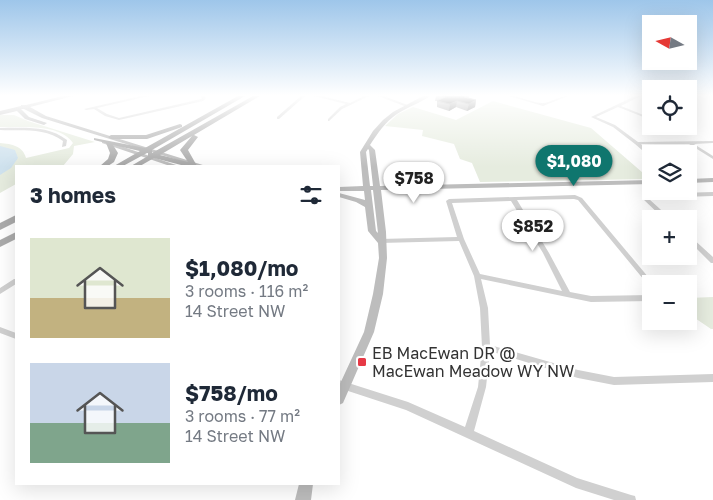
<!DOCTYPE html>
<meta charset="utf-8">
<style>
:root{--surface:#fff;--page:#f2f2f3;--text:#1f2937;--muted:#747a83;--accent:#0f766e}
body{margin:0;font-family:"Golos Text",sans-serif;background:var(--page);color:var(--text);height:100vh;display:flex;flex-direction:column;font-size:19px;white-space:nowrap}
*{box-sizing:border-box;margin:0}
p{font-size:16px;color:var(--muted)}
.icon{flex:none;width:28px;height:28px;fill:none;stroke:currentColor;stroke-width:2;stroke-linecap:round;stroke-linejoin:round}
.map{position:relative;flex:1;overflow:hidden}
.drawer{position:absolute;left:15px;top:165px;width:325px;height:320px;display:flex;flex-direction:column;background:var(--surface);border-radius:0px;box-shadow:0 5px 20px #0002}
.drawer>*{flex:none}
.needle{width:32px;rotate:278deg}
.controls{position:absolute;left:642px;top:15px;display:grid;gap:10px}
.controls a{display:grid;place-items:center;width:55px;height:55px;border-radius:0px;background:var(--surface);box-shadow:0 5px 20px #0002;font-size:25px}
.price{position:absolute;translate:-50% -42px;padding:0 11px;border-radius:18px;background:#fff;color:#222;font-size:16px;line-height:32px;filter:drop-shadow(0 1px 2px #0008)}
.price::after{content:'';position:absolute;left:50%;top:30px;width:15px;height:11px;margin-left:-8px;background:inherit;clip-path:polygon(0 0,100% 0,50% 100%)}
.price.active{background:var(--accent);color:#fff}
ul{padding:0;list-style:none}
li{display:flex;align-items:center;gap:15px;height:125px;padding:0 15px}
li span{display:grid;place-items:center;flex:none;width:140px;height:100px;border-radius:0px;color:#555}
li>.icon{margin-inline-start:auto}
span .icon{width:60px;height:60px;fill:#fffc;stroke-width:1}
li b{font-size:21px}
h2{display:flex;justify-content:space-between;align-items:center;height:60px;padding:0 15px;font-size:21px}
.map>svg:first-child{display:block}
.green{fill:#e6ecdf}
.water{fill:#cfe2ee}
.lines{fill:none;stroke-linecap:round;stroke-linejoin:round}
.street{fill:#d0d0d0;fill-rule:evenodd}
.secondary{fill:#bdbdbd;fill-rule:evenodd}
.primary{fill:#ababab;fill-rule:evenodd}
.wall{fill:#8c8c8c}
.shaded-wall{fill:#5f5f5f}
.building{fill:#1a1a1a;stroke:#5f5f5f}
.poi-dot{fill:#e63946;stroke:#fff;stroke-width:2}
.labels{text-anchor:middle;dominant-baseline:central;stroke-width:5;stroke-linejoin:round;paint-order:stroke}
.near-poi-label{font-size:16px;fill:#333;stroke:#fff;text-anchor:start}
</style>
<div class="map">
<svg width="713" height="500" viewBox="0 0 713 500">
<rect width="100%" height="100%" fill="#fff"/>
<!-- green -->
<path class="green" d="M493,101L591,128L650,179L480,182L472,163L460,159L454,144L422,136L423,130L385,126L398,114L413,107L456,120Z
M0,115H14L28,121L95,142L74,146L73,154L63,166H16V184L0,193V143C12,144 23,146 26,158L69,148L73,143C59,123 22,128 0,127Z
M713,297V329H711L689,314V298Z"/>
<!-- water -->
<path class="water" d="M0,146L15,150L18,158L11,168L0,175Z"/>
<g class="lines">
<!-- street -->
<path class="street" d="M141,96H149L97,108L107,114L119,118L201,99L202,98L201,96H204L206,98L203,101L119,120L105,116L94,109L86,110L84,109Z
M301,96H305L279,119H277V117Z
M314,96H322L350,103L364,96H369L342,109L329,121H328V119L340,107L346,104Z
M378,96H384L410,106L407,107Z
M509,96C520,96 530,102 541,103C549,104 559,96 568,96L543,106Z
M635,96H640L621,106L651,118V120L618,107L596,117L615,125L638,142L713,141V143L694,144L713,156V159L689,144H641L652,154H651V156H649L635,144L613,127L591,117Z
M689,99L694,105L693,106L690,105L689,103Z
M0,128C23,128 48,125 67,140L66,146L62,147L63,141C45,127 21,131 0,130Z
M713,192V196L649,198V199L671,219H664L643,199L645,195L647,194Z
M575,195L582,198L654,284H651V286H649L578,200L574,199L517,200L549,253L570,292L591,296L651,295V301L591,302L481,279L488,308L490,345L578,370L614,377L713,374V382L614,385L578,378L490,351L486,387L474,431L577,478L631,495L635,496L636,500H614L576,488L406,410L339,388V380L408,402L465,427L478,387L482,347L480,308L474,276L459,241L380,243L377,241L380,239L457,237L446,201L449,199ZM511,201L543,253L562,291L480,274L464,239L452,203Z
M689,236L691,237L713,257V263H711L689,241Z
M14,279H16V284L0,294V288Z
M0,327L16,333V339L0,333Z"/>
<!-- secondary -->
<path class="secondary" d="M63,96H73L30,107L46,116L206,166H197L42,118L24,109H21L29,117L47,123L44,125L25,119L17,111L0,115V111L21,106V105H26Z
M423,96H430C420,103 408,107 397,114C385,122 378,133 370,145L375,150L380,186L651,180V184L381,190L386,232L387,258L383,294L374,332L343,403L339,405V386L364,332L373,294L379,258L378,243L368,231L365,207L356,202L339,197V193L365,200L364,191H339V187L363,186L360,152L373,131L383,120L393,112ZM368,149L369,150L373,186H370L366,152ZM371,190H373L378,233L376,231Z
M102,141H106L179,166H170L102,143Z
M713,178V182L689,183V179Z
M299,484H313L311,500H295Z"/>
<!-- primary -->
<path class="primary" d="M238,96H245L152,150V153H147L123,166H114L140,151L113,145L118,153L114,162L108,166H100L108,159L110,153L106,143L94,140V138L145,148Z
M253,96H260L194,135L198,137L188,150L197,166H185L154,158L140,166H131L148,156V153H152ZM192,136L180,150L188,162L160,155Z
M180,124L182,125V127L147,139H111L108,137L111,135H146Z
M16,215V222L0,230V223Z
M16,232V239L0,247V240Z"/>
</g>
<!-- wall -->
<path class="wall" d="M436,96H469V98L476,100L475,107L467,111L456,107L449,111L437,107V101H435Z"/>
<!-- shaded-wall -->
<path class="shaded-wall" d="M476,100L475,107L467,111L469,104Z
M457,101L456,107L449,111L450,104Z"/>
<!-- building -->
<path class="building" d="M443,96H465L464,97L476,100L469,104L457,101L450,104L437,101L445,97Z"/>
<!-- sky -->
<linearGradient id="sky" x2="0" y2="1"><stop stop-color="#9ec6ea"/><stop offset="0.57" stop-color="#fff"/><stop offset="1" stop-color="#fff" stop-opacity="0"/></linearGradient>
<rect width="713" height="167" fill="url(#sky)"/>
<!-- markers -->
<rect class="poi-dot" x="357" y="357" width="10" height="10" rx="2.5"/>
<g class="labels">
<!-- near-poi labels -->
<g class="near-poi-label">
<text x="372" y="353">EB MacEwan DR @<tspan x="372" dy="18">MacEwan Meadow WY NW</tspan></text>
</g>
</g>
</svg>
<div class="controls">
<a><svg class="needle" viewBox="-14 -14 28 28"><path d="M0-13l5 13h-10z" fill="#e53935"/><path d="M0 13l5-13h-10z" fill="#747a83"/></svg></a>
<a><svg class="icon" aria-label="locate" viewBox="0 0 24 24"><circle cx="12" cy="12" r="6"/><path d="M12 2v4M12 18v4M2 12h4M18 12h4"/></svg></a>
<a><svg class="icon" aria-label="layers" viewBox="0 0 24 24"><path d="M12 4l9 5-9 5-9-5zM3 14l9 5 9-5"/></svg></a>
<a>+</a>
<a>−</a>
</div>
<b class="price active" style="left:574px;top:187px">$1,080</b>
<b class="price" style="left:414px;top:204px">$758</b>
<b class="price" style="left:533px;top:252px">$852</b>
<section class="drawer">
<h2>3 homes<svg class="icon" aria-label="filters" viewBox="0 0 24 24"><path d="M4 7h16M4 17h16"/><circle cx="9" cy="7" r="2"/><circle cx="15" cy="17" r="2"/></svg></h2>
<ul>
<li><span style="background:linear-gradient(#dfe7d0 60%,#c2b280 0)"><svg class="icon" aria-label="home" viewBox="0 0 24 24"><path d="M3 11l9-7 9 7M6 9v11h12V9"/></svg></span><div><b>$1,080/mo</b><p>3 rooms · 116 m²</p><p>14 Street NW</p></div></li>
<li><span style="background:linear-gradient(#c9d6e8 60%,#7fa58c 0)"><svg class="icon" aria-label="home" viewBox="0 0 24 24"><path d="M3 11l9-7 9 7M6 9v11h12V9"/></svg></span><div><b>$758/mo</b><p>3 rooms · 77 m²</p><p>14 Street NW</p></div></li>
</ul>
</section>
</div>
